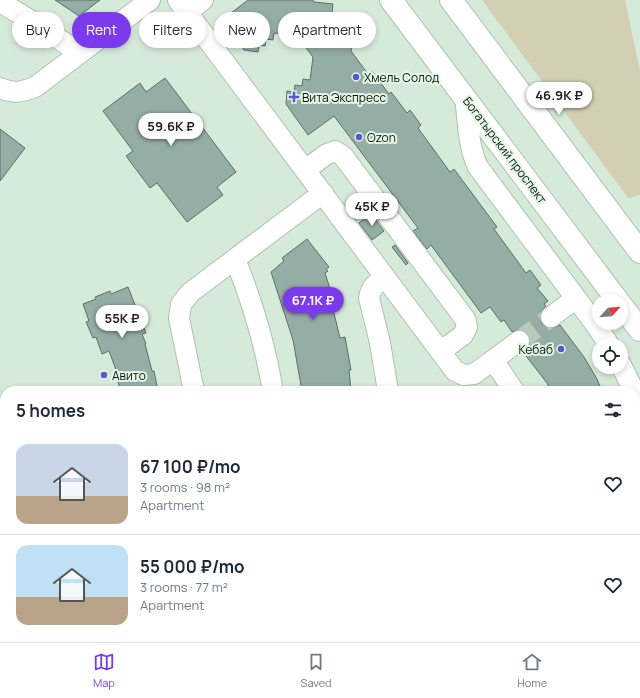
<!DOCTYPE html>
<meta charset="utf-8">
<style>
:root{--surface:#fff;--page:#f2f2f3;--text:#1f2937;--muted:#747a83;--line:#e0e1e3;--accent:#7c3aed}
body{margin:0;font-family:Manrope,sans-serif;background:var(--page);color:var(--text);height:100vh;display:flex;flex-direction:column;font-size:15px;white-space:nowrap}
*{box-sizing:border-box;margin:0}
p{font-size:13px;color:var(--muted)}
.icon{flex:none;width:22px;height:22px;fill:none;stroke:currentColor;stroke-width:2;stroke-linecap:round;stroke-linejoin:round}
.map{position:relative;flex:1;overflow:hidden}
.sheet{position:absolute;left:0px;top:386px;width:640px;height:256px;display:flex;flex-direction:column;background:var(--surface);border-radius:16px 16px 0 0;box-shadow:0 2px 6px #0003}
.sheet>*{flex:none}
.guide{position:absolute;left:12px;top:12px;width:400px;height:36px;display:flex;gap:8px}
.needle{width:26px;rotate:64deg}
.controls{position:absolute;left:592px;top:294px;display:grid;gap:8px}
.controls a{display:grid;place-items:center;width:36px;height:36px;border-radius:50%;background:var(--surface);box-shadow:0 2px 6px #0003;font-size:20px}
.price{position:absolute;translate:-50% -34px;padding:0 9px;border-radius:14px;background:#fff;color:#222;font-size:13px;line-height:26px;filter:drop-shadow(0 1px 2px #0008)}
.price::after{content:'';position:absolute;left:50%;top:24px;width:12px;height:9px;margin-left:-6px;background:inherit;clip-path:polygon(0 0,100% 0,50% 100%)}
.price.active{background:var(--accent);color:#fff}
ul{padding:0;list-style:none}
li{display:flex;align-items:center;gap:12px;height:100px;padding:0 16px}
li+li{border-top:1px solid var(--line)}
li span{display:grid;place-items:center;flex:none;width:112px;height:80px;border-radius:12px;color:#555}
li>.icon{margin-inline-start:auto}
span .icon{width:48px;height:48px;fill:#fffc;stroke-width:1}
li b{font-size:17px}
h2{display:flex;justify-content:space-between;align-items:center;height:48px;padding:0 16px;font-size:17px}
.chip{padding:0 14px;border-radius:18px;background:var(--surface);box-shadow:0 2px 6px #0003;font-size:14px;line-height:36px}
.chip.active{background:var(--accent);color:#fff}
.dock{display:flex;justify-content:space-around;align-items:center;height:56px;border-top:1px solid var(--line);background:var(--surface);font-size:11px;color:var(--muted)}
.dock a{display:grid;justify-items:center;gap:2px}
.dock .active{color:var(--accent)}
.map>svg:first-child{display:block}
.green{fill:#d3cfb4}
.building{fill:#94ada5;stroke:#5a716a}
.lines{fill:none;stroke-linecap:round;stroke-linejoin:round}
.minor-tunnel{stroke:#b8cabb;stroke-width:20;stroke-dasharray:20 10;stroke-linecap:butt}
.minor-casing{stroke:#aec1b1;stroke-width:22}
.major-casing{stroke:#aec1b1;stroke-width:24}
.minor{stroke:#fff;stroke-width:20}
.major{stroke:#fff;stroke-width:22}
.poi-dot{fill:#5758cf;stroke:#e4f7e7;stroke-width:1.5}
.labels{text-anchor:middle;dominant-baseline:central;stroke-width:4;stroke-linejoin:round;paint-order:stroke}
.poi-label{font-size:12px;fill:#0b120c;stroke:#e4f7e7;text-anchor:start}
.street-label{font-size:12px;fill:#0b120c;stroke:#e4f7e7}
</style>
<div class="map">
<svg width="640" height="642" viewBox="0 0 640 642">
<rect width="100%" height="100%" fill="#d6eada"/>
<!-- green -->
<path class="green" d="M482,0H625L640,71V195L628,198Z
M412,637H444L443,642H408L407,641Z"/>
<!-- building -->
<path class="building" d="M55,0H100L79,16Z
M248,0H313L314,2L333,4L330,29L354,32L351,51L368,74L372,71L389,94L391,92L407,113L410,110L421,125L418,128L450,172L454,169L497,227L494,229L526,273L530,270L541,285L537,288L548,301L544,304L546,306L540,313V318L542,324L546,327L552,328L560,325L584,357L597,379L602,391H551L547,383L523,352L530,345V339L528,334L523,330H518L512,332L504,320L501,322L490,307L481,313L431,245L427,249L413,231L418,228L334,116L308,135L286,104L287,91L294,92L295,85L302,86L303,79L310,80L313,57L297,36L274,33L273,40L266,39L265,46L259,45L258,52L244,50L222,20Z
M165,78L236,172L217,187L223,195L187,222L157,183L150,188L126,156L133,151L103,111L140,83L146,92Z
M0,129L25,148L0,181Z
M371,214L384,231L372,240L359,223Z
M307,239L329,267L326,269L328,271L325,273L335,304L332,305L340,338L345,337L351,370H349L351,391H302L293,340L271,272L284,261L282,258Z
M395,245L408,263L406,265L392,247Z
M128,287L146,333L142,334L146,344H145L152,371H154L158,391H120L115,367L109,351L102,354L96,337L93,338L86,322L89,321L83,304L96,299L95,297L110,291L111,294Z"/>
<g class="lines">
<!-- minor-tunnel -->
<path class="minor-tunnel" d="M519,341L551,317"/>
<defs>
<path id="minor" d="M178,0L455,371L464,375L474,374L519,341
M0,2L40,26L79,53
M187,12L203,0
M0,88C14,94 21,92 35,87L150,0
M465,98C468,120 468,147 478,167L596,325L609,345
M305,170L327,154L335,151L343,156L465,319L467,327L463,335L441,351
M235,259C253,303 265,344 273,391
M385,277C376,284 371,286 369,298L380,343L388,391
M551,317L576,298
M493,360L514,391
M621,365L634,391
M194,391L179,318L181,304L191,292L323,193
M66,642L67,637
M177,642L179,637
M257,642L259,637
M376,642L377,637
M544,642L546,637"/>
<path id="major" d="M391,0L618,301
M451,0L640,252
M621,305L640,330"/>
</defs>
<!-- minor casing -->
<use href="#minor" class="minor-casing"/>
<!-- major casing -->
<use href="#major" class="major-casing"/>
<!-- minor -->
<use href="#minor" class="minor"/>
<!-- major -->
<use href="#major" class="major"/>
</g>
<!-- markers -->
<g class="poi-dot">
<circle cx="356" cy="77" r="4"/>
<path d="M292 91h4v4h4v4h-4v4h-4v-4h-4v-4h4z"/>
<circle cx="359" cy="137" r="4"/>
<circle cx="561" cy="349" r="4"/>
<circle cx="104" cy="375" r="4"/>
</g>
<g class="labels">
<!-- poi labels -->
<g class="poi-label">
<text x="364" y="77">Хмель Солод</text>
<text x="302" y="97">Вита Экспресс</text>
<text x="367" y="137">Ozon</text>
<text x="553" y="349" text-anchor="end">Кебаб</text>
<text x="112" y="375">Авито</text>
</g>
<!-- street labels -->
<g class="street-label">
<text transform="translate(505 150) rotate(53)">Богатырский проспект</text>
</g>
</g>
</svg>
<div class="controls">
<a><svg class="needle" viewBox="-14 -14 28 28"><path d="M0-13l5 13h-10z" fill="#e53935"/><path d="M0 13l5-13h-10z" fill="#747a83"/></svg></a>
<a><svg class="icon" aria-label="locate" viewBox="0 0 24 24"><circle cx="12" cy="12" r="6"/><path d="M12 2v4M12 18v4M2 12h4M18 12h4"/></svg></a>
</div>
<b class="price" style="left:559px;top:116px">46.9K ₽</b>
<b class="price" style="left:171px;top:147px">59.6K ₽</b>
<b class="price" style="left:372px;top:227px">45K ₽</b>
<b class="price active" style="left:313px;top:321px">67.1K ₽</b>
<b class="price" style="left:122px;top:339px">55K ₽</b>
<div class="guide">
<a class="chip">Buy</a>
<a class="chip active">Rent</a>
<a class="chip">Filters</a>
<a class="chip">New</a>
<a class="chip">Apartment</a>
</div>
<section class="sheet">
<h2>5 homes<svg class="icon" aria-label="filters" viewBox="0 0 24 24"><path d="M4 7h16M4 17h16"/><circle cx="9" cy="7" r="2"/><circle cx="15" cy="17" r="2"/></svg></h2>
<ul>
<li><span style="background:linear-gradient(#c9d6e8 65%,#b9a48a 0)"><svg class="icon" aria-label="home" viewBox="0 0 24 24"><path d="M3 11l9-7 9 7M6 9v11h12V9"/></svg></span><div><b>67 100 ₽/mo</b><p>3 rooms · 98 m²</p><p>Apartment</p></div><svg class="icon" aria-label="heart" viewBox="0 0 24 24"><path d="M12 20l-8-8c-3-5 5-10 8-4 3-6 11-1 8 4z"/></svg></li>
<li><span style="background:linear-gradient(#bfe0f5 65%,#b9a48a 0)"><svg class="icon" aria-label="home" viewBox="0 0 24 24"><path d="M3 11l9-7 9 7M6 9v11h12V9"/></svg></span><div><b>55 000 ₽/mo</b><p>3 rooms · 77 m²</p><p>Apartment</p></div><svg class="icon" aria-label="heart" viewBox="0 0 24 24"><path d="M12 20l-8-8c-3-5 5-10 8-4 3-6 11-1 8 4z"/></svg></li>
</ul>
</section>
</div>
<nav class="dock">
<a class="active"><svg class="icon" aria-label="map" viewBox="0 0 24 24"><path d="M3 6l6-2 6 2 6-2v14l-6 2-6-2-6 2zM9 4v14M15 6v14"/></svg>Map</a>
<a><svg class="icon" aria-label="saved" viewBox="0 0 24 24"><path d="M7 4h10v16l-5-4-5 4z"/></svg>Saved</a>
<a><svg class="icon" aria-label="home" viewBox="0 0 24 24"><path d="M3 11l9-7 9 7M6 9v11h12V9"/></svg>Home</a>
</nav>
